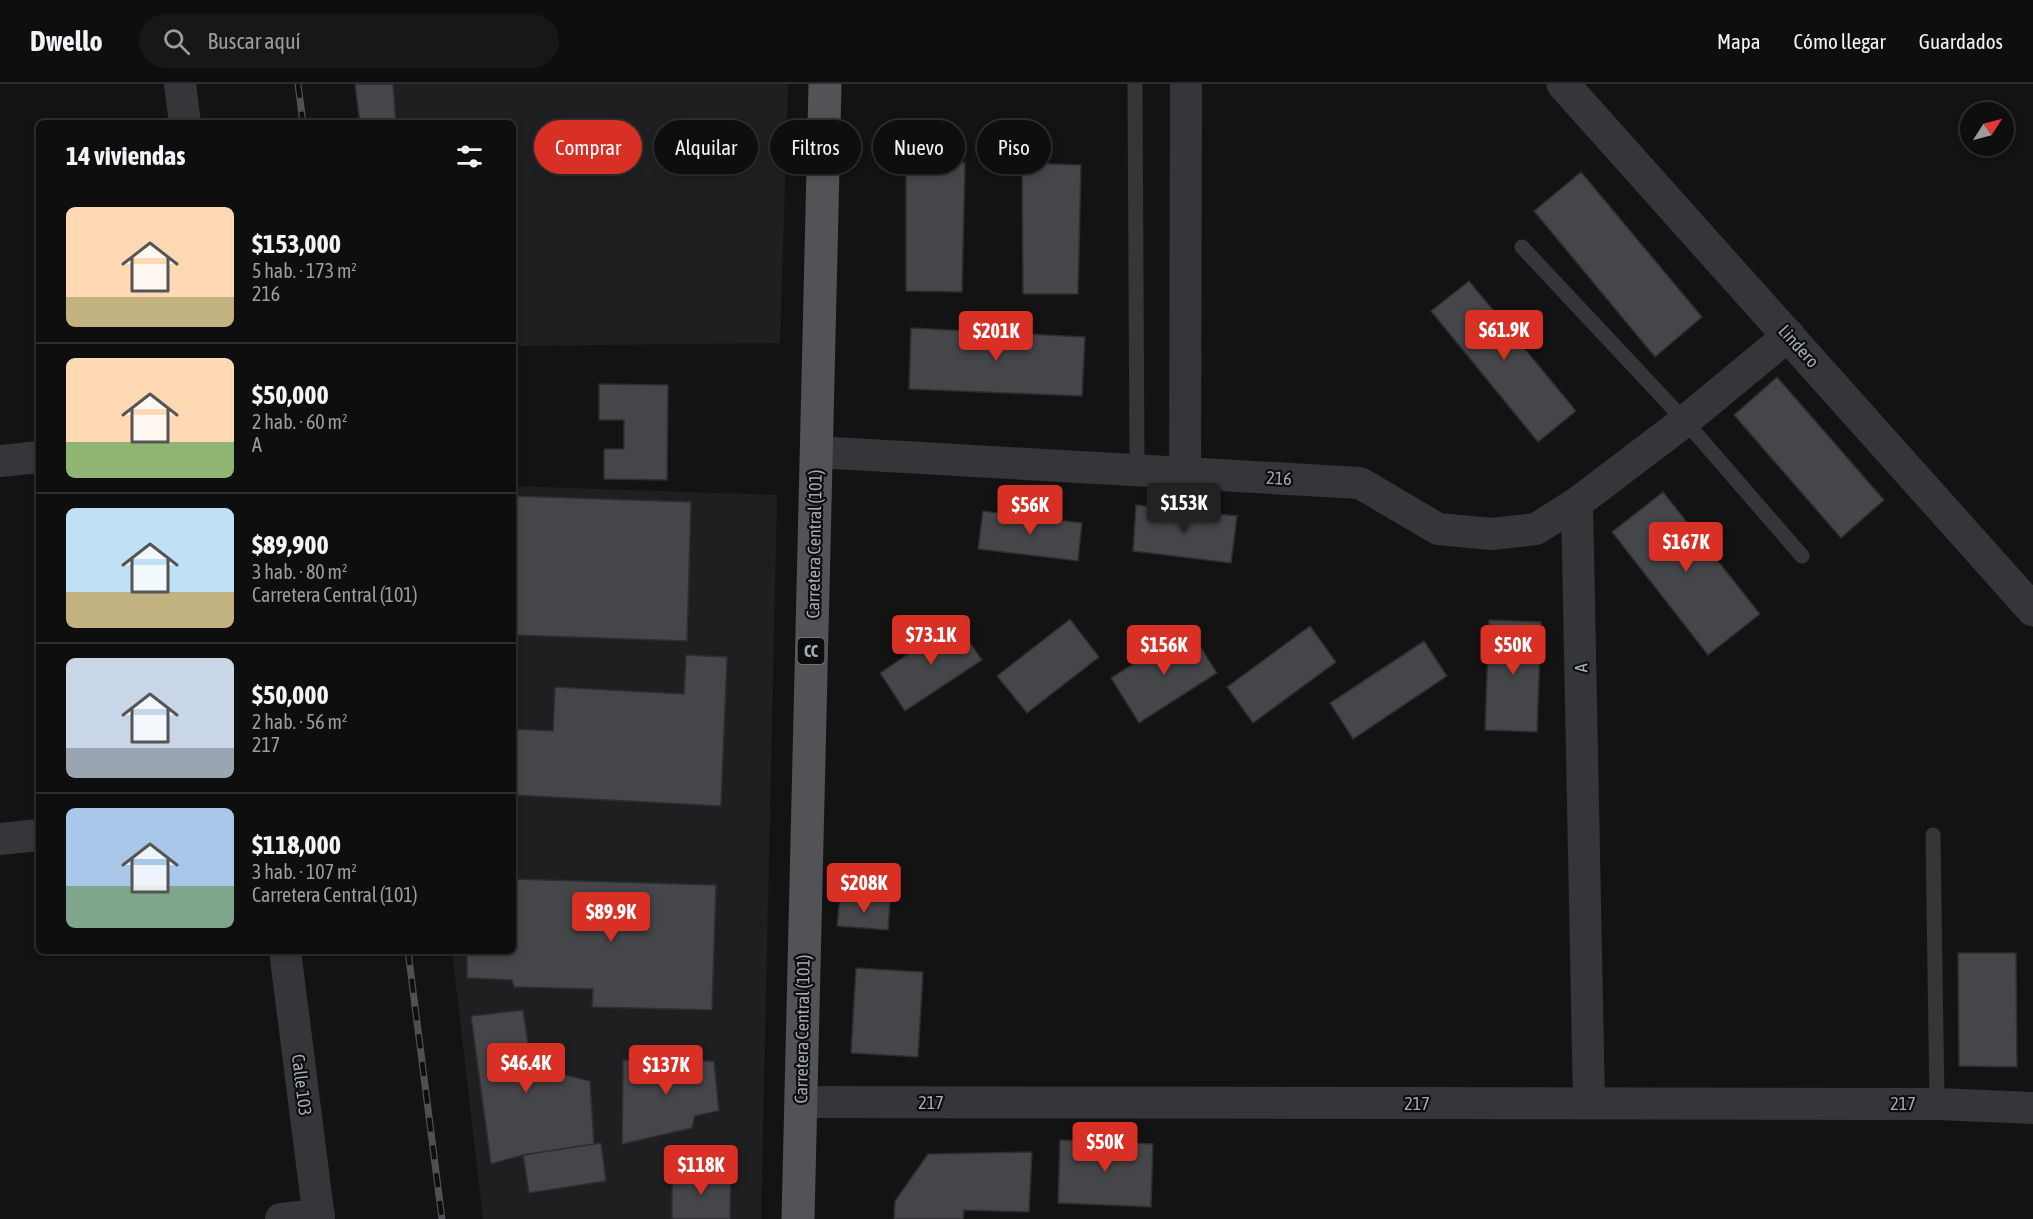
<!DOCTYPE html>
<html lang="es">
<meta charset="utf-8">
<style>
:root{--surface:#0e0e0f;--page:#171718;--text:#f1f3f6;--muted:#9b9c9e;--line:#2e2e2f;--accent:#d93025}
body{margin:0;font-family:"Asap Condensed",sans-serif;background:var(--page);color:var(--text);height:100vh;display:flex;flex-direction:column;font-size:22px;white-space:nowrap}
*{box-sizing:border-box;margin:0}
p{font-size:20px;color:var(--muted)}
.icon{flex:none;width:33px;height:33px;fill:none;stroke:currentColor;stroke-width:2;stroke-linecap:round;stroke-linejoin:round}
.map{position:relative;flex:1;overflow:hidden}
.side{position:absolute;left:36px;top:36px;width:480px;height:834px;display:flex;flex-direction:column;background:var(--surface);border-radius:9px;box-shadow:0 3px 9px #0003,0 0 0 2px var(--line)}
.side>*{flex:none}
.hud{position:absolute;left:534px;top:36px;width:570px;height:54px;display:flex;gap:12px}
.needle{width:39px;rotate:54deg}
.controls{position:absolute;left:1960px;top:18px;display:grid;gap:12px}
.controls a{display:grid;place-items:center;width:54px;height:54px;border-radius:50%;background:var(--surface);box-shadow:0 3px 9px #0003,0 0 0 2px var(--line);font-size:30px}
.price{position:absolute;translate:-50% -51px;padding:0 14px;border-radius:6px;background:var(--accent);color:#fff;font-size:20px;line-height:39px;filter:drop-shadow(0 2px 3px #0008)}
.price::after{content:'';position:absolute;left:50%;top:36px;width:18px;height:14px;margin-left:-9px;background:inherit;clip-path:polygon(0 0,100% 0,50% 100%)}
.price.current{background:#222;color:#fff}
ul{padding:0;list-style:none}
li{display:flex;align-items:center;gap:18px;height:150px;padding:0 30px}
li+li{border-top:2px solid var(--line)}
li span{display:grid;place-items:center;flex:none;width:168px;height:120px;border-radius:9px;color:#555}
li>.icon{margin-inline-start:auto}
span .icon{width:72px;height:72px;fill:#fffc;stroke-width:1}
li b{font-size:26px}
h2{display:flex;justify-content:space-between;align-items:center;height:72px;padding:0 30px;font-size:26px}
.tag{padding:0 21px;border-radius:27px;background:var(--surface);box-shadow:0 3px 9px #0003,0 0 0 2px var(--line);font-size:21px;line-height:54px}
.tag.current{background:var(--accent);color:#fff}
header{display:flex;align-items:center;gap:36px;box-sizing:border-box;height:84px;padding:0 30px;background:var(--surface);border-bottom:2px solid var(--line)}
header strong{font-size:28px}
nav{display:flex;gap:33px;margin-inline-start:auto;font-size:21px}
.search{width:420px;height:54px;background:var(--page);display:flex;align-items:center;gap:15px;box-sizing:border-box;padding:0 21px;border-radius:33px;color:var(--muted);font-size:22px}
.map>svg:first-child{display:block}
.built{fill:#1f1f21}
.building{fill:#454649;stroke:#2d2e30;stroke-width:1.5}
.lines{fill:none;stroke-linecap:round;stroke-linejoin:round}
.service{stroke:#343639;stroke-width:15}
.minor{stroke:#343639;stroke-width:32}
.tertiary{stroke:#343639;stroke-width:33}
.primary{stroke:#515357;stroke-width:33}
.rail-casing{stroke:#4e5053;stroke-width:7}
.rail{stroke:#0e0e0f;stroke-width:4.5;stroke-dasharray:14;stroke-linecap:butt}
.labels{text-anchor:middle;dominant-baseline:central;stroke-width:4.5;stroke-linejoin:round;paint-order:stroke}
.shield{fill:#0e0e0f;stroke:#787d82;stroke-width:1.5}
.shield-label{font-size:16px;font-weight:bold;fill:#a6acb3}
.street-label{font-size:18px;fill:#a6acb3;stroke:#0e0e0f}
</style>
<header>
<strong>Dwello</strong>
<div class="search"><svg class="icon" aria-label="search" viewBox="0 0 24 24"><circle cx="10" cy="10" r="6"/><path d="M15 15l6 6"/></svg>Buscar aquí</div>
<nav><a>Mapa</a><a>Cómo llegar</a><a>Guardados</a></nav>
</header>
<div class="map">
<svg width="2033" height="1135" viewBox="0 0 2033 1135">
<rect width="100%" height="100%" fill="#131314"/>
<!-- built -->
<path class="built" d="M355,0H788L780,259L513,262V39H360Z
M513,402L777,411L761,1135H483L452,867H513Z"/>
<!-- building -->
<path class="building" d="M355,0H393L396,39H360Z
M906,77L965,79L962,208L906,207Z
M1022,79L1081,81L1078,210H1023Z
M1581,88L1702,233L1655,273L1534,127Z
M1469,197L1576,327L1538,358L1431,227Z
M911,244L1085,253L1082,312L909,305Z
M1777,293L1884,416L1841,454L1734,331Z
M599,300L668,301L667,396L604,395V365H624V336H599Z
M1663,408L1760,530L1708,571L1612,448Z
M513,412L691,418L687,557L513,551Z
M1136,421L1237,432L1231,479L1133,467Z
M983,427L1082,439L1078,477L978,465Z
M1070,535L1099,573L1027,629L997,592Z
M1489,536L1541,538L1537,648L1485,646Z
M956,538L982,576L905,627L880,589Z
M1310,542L1336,578L1253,639L1227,603Z
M1189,545L1217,589L1139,639L1111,594Z
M1424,557L1447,592L1353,655L1330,619Z
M686,571L727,573L721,722L513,711V645L553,647L555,603L684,610Z
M513,795L716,801L712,926L592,923L593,905L514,903L512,896L467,894V867H513Z
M840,813L890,817L888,846L837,842Z
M1958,869H2016L2017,983L1959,982Z
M856,884L923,888L918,973L851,969Z
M523,926L533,994L558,989L590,997L594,1060L523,1071L491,1080L471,932Z
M623,976L714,977L719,1027L695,1032L692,1044L622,1060Z
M1060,1056L1153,1060L1151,1123L1058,1119Z
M601,1059L606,1097L529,1109L523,1071Z
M1032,1068L1029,1128L964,1126L963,1135H894L895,1117L928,1070Z
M672,1089L731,1090L730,1135H672Z"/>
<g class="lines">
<!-- service -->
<path class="service" d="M1135,0L1137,386
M1522,163L1685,337L1802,472
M1933,751L1937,1020"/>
<!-- minor -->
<path class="minor" d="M180,0L185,39
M816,368L1360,399L1438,445L1492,450L1536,445L1577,419
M0,377L39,373
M1185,389L1186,0
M0,755L39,751
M285,867L319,1135
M801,1018L1937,1020L2033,1024
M1589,1019L1577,419L1685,337L1789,251
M281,1135L319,1131"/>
<!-- tertiary -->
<path class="tertiary" d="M1563,0L2033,526"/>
<!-- primary -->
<path class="primary" d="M798,1135L825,0"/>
<defs>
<path id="rail" d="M298,0L303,39
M408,867L442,1135"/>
</defs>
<!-- rail casing -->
<use href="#rail" class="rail-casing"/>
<!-- rail -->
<use href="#rail" class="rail"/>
</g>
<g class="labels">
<!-- shield labels -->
<rect class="shield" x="797.5" y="554" width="27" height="26" rx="4.5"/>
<g class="shield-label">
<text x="811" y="567">CC</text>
</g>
<!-- street labels -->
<g class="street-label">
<text transform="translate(1799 262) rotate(48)">Lindero</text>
<text transform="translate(1279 394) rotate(3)">216</text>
<text transform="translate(814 460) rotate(-89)">Carretera Central (101)</text>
<text transform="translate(1581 584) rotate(-91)">A</text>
<text transform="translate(802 945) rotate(-89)">Carretera Central (101)</text>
<text transform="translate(302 1001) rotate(83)">Calle 103</text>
<text x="931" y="1018">217</text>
<text x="1417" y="1019">217</text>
<text x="1903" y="1019">217</text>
</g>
</g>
</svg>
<div class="controls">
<a><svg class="needle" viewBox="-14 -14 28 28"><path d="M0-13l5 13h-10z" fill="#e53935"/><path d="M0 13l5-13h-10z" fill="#9b9c9e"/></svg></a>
</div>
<b class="price" style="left:1504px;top:277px">$61.9K</b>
<b class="price" style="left:996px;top:278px">$201K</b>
<b class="price current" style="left:1184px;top:450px">$153K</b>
<b class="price" style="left:1030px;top:452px">$56K</b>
<b class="price" style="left:1686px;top:489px">$167K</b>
<b class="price" style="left:931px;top:582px">$73.1K</b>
<b class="price" style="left:1164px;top:592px">$156K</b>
<b class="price" style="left:1513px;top:592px">$50K</b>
<b class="price" style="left:864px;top:830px">$208K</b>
<b class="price" style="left:611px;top:859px">$89.9K</b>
<b class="price" style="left:526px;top:1010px">$46.4K</b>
<b class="price" style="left:666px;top:1012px">$137K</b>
<b class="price" style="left:1105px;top:1089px">$50K</b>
<b class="price" style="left:701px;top:1112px">$118K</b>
<div class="hud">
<a class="tag current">Comprar</a>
<a class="tag">Alquilar</a>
<a class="tag">Filtros</a>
<a class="tag">Nuevo</a>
<a class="tag">Piso</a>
</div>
<section class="side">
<h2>14 viviendas<svg class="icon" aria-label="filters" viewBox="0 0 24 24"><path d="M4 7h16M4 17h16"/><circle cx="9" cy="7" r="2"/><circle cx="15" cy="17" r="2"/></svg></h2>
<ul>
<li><span style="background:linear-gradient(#ffd9b3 75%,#c2b280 0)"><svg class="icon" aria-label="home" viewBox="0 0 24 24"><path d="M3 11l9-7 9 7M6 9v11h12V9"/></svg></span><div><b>$153,000</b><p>5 hab. · 173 m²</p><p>216</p></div></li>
<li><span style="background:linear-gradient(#ffd9b3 70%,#8fb573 0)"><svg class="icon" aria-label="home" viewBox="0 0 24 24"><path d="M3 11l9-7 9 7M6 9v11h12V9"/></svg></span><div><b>$50,000</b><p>2 hab. · 60 m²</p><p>A</p></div></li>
<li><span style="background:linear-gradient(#bfe0f5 70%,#c2b280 0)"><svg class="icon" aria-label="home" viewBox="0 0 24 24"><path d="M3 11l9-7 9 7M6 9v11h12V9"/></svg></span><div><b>$89,900</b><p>3 hab. · 80 m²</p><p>Carretera Central (101)</p></div></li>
<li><span style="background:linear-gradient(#c9d6e8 75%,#9aa5b1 0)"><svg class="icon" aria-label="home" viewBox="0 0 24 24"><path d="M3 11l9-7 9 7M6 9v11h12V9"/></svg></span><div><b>$50,000</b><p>2 hab. · 56 m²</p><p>217</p></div></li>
<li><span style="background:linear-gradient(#a9c7e8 65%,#7fa58c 0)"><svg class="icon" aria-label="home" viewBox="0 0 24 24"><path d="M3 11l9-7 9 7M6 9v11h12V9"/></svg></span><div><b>$118,000</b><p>3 hab. · 107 m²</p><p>Carretera Central (101)</p></div></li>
</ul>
</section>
</div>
